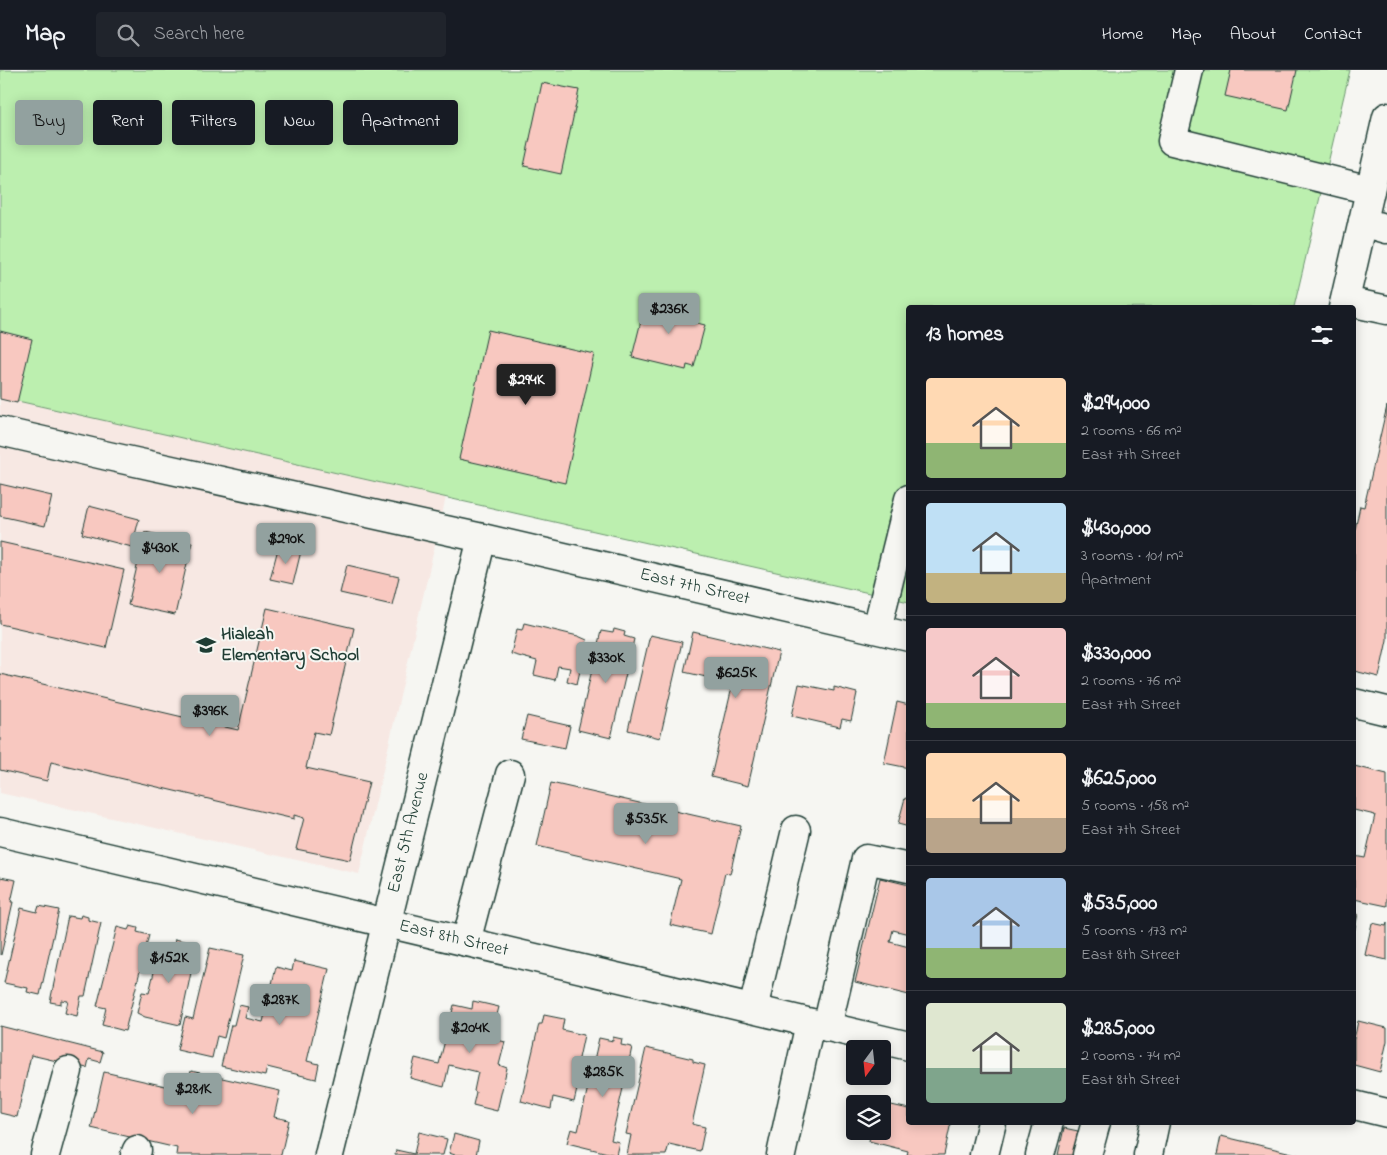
<!DOCTYPE html>
<meta charset="utf-8">
<style>
:root{--surface:#171b24;--page:#20242c;--text:#f1f3f6;--muted:#9ea1a6;--line:#363941;--accent:#92a19f}
body{margin:0;font-family:"Indie Flower",sans-serif;background:var(--page);color:var(--text);height:100vh;display:flex;flex-direction:column;font-size:19px;white-space:nowrap}
*{box-sizing:border-box;margin:0}
p{font-size:16px;color:var(--muted)}
.icon{flex:none;width:28px;height:28px;fill:none;stroke:currentColor;stroke-width:2;stroke-linecap:round;stroke-linejoin:round}
.map{position:relative;flex:1;overflow:hidden}
.details{position:absolute;left:906px;top:235px;width:450px;height:820px;display:flex;flex-direction:column;background:var(--surface);border-radius:5px;box-shadow:0 2px 12px #0003}
.details>*{flex:none}
.top-card{position:absolute;left:15px;top:30px;width:475px;height:45px;display:flex;gap:10px}
.needle{width:32px;rotate:195deg}
.tools{position:absolute;left:846px;top:970px;display:grid;gap:10px}
.tools a{display:grid;place-items:center;width:45px;height:45px;border-radius:5px;background:var(--surface);box-shadow:0 2px 12px #0003;font-size:25px}
.price{position:absolute;translate:-50% -42px;padding:0 11px;border-radius:5px;background:var(--accent);color:#111;font-size:16px;line-height:32px;filter:drop-shadow(0 1px 2px #0008)}
.price::after{content:'';position:absolute;left:50%;top:30px;width:15px;height:11px;margin-left:-8px;background:inherit;clip-path:polygon(0 0,100% 0,50% 100%)}
.price.current{background:#222;color:#fff}
ul{padding:0;list-style:none}
li{display:flex;align-items:center;gap:15px;height:125px;padding:0 20px}
li+li{border-top:1px solid var(--line)}
li span{display:grid;place-items:center;flex:none;width:140px;height:100px;border-radius:5px;color:#555}
li>.icon{margin-inline-start:auto}
span .icon{width:60px;height:60px;fill:#fffc;stroke-width:1}
li b{font-size:21px}
h2{display:flex;justify-content:space-between;align-items:center;height:60px;padding:0 20px;font-size:21px}
.tag{padding:0 18px;border-radius:5px;background:var(--surface);box-shadow:0 2px 12px #0003;font-size:18px;line-height:45px}
.tag.current{background:var(--accent);color:#111}
header{display:flex;align-items:center;gap:30px;box-sizing:border-box;height:70px;padding:0 25px;background:var(--surface);border-bottom:1px solid var(--line)}
header strong{font-size:24px}
nav{display:flex;gap:28px;margin-inline-start:auto;font-size:18px}
.search{width:350px;height:45px;background:var(--page);display:flex;align-items:center;gap:12px;box-sizing:border-box;padding:0 18px;border-radius:5px;color:var(--muted);font-size:19px}
.map>svg:first-child{display:block}
.built{fill:#f7e8e3}
.green{fill:#bcefaf;stroke:#6e9672}
.building{fill:#f8c8c0;stroke:#1f3d34}
.lines{fill:none;stroke-linecap:round;stroke-linejoin:round}
.minor-casing{stroke:#1f3d34;stroke-width:31}
.major-casing{stroke:#1f3d34;stroke-width:31}
.minor{stroke:#f6f6f2;stroke-width:28}
.major{stroke:#f6f6f2;stroke-width:28}
.labels{text-anchor:middle;dominant-baseline:central;stroke-width:4;stroke-linejoin:round;paint-order:stroke}
.street-label{font-size:18px;fill:#1f3d34;stroke:#f6f6f2}
.poi-label{font-size:18px;font-weight:bold;fill:#1f3d34;stroke:#f6f6f2;text-anchor:start}
</style>
<header>
<strong>Map</strong>
<div class="search"><svg class="icon" aria-label="search" viewBox="0 0 24 24"><circle cx="10" cy="10" r="6"/><path d="M15 15l6 6"/></svg>Search here</div>
<nav><a>Home</a><a>Map</a><a>About</a><a>Contact</a></nav>
</header>
<div class="map">
<svg width="1387" height="1085" viewBox="0 0 1387 1085">
<rect width="100%" height="100%" fill="#f6f6f2"/>
<filter id="ink" filterUnits="userSpaceOnUse"><feTurbulence type="fractalNoise" baseFrequency=".02" numOctaves="2"/><feDisplacementMap in="SourceGraphic" scale="10" xChannelSelector="R" yChannelSelector="G"/><feConvolveMatrix kernelMatrix="1 2 1 2 8 2 1 2 1" color-interpolation-filters="sRGB"/></filter>
<g filter="url(#ink)">
<!-- built -->
<path class="built" d="M0,327L446,427L359,804L0,723Z"/>
<!-- green -->
<path class="green" d="M0,0H1350L1294,237L909,238V532L0,327Z"/>
<!-- building -->
<path class="building" d="M1231,0H1297L1288,40L1225,26Z
M542,13L579,20L561,104L524,96Z
M647,227L697,239L693,252L705,255L694,297L687,295L686,300L632,287Z
M488,260L594,284L565,413L459,389Z
M0,261L32,269L17,333L0,329Z
M1387,336V570L1379,607L1354,601V465L1360,436L1364,437Z
M0,414L52,426L45,456L0,446Z
M89,436L139,449L132,477L82,464Z
M145,462L192,472L175,545L128,535Z
M0,472L124,500L106,578L0,554Z
M279,475L301,481L293,514L270,509Z
M347,495L399,507L392,535L340,523Z
M267,538L354,558L329,665L314,662L306,698L369,712L350,790L296,779L304,748L294,745V749L51,692L47,711L0,700V604L238,660Z
M524,553L578,566L587,570L577,614L567,611L570,598L558,596L555,610L534,605L537,591L511,584L517,559L522,560Z
M614,559L625,562L624,566L634,569L611,668L578,660L601,561L613,563Z
M693,562L779,582L748,716L711,707L733,613L684,602Z
M650,565L682,572L660,668L628,660Z
M799,614L834,621V617L857,623L851,651L842,649L840,657L792,646Z
M897,632L909,635V698L884,693Z
M527,646L570,656L565,678L521,669Z
M1354,696L1387,704V836L1354,829V786L1365,788L1375,745L1354,740Z
M551,713L741,756L730,804L725,803L711,864L670,855L681,809L537,776Z
M905,728L909,729V757L898,754Z
M0,807L16,810L11,832H13L1,885H0Z
M880,808L909,815V864L893,860L890,872L909,877V925L855,912Z
M39,836L59,840L40,925L27,922L28,918L4,913L21,838L37,842Z
M1354,843L1358,844L1354,863Z
M81,845L88,847V850L101,853L85,926H81L77,946L65,943L68,931L61,930V934L50,932L68,846L80,848Z
M1372,853L1386,856L1387,853V890L1365,885Z
M130,856L138,858L137,862L149,865L125,961L102,955L106,938L97,936L117,857L128,860Z
M175,869L197,874L180,955L145,947L137,943L142,922L149,923L159,881L172,884Z
M210,878L244,885L224,968L217,966L212,988L177,980L185,947L193,949Z
M294,891L329,899L307,991L319,994L316,1009L267,997L265,1006L221,996L231,955H234L239,935L248,937L245,948L263,952L276,897L292,901Z
M473,931L499,937L491,968L505,972L499,995L507,998L497,1041L473,1035L476,1022L474,1021L478,1002L449,995L444,1017L410,1008L415,988L439,994L454,935L472,939Z
M544,945L564,949L562,960L584,965L578,993L583,994L574,1032L553,1027L551,1039L521,1031L539,954H542Z
M1358,951L1387,958V971L1380,1002L1354,995V970Z
M0,956L103,982L100,992L89,989L87,998L31,985L17,1047L0,1043Z
M613,967L622,969L621,975L632,977L628,996L632,997L630,1002L627,1001L611,1070L619,1072L616,1085L567,1073L571,1059L578,1061L599,968L613,971Z
M646,978L693,989V992L705,995L692,1054L705,1057L700,1081L669,1074L666,1085H627L631,1065L626,1064Z
M191,1001L280,1021L274,1047L289,1050L281,1085H176L177,1078L91,1058L104,1002L187,1021Z
M878,1032L909,1039V1052H951L944,1085H907L908,1081L869,1071L871,1061H882V1034H877Z
M1064,1058L1078,1061L1073,1085H1058Z
M419,1062L447,1069L443,1085H395L396,1080L414,1084Z
M454,1064L479,1071L476,1085H455L449,1083Z
M1221,1066L1300,1085H1217Z"/>
<g class="lines">
<defs>
<g id="minor">
<path d="M1189,0L1172,71L1370,120"/>
<path d="M1363,152L1387,159"/>
<path d="M1345,231L1387,240"/>
<path id="s1" d="M0,361L108,386L482,468L909,567"/>
<path d="M877,559L909,429"/>
<path d="M1354,633L1387,641"/>
<path id="s2" d="M0,762L909,976"/>
<path d="M466,872L510,704"/>
<path d="M753,939L796,760"/>
<path d="M827,957L866,789L909,798"/>
<path d="M1354,1035L1387,1043"/>
<path d="M45,1085L68,1001"/>
<path d="M135,1085L137,1080"/>
<path id="s3" d="M329,1085L482,468"/>
<path d="M781,1085L810,953"/>
<path d="M984,1085L992,1052"/>
<path d="M1040,1085L1049,1052"/>
<path d="M1087,1085L1096,1052"/>
</g>
<path id="major" d="M1343,238L1387,47
M1148,1085L1155,1052"/>
</defs>
<!-- minor casing -->
<use href="#minor" class="minor-casing"/>
<!-- major casing -->
<use href="#major" class="major-casing"/>
<!-- minor -->
<use href="#minor" class="minor"/>
<!-- major -->
<use href="#major" class="major"/>
</g>
</g>
<!-- icons -->
<defs>
<symbol id="school-bare" viewBox="-9 -9 18 18"><path d="M0-5L7-2L0 1L-7-2ZM-4 1L0 2.5L4 1V4Q0 6-4 4Z" fill="#1f3d34" stroke="#f6f6f2" stroke-width="2.5" paint-order="stroke"/></symbol>
</defs>
<g fill-rule="evenodd">
<use href="#school-bare" x="192" y="561" width="28" height="28"/>
</g>
<g class="labels">
<!-- street labels -->
<g class="street-label">
<text stroke="none"><textPath href="#s1" startOffset="712">East 7th Street</textPath></text>
<text stroke="none"><textPath href="#s3" startOffset="332">East 5th Avenue</textPath></text>
<text stroke="none"><textPath href="#s2" startOffset="466">East 8th Street</textPath></text>
</g>
<!-- poi labels -->
<g class="poi-label">
<text x="221" y="565">Hialeah<tspan x="221" dy="21">Elementary School</tspan></text>
</g>
</g>
</svg>
<div class="tools">
<a><svg class="needle" viewBox="-14 -14 28 28"><path d="M0-13l5 13h-10z" fill="#e53935"/><path d="M0 13l5-13h-10z" fill="#9ea1a6"/></svg></a>
<a><svg class="icon" aria-label="layers" viewBox="0 0 24 24"><path d="M12 4l9 5-9 5-9-5zM3 14l9 5 9-5"/></svg></a>
</div>
<b class="price" style="left:669px;top:265px">$236K</b>
<b class="price current" style="left:526px;top:336px">$294K</b>
<b class="price" style="left:286px;top:495px">$290K</b>
<b class="price" style="left:160px;top:504px">$430K</b>
<b class="price" style="left:606px;top:614px">$330K</b>
<b class="price" style="left:736px;top:629px">$625K</b>
<b class="price" style="left:210px;top:667px">$396K</b>
<b class="price" style="left:646px;top:775px">$535K</b>
<b class="price" style="left:169px;top:914px">$152K</b>
<b class="price" style="left:280px;top:956px">$287K</b>
<b class="price" style="left:470px;top:984px">$204K</b>
<b class="price" style="left:603px;top:1028px">$285K</b>
<b class="price" style="left:193px;top:1045px">$281K</b>
<div class="top-card">
<a class="tag current">Buy</a>
<a class="tag">Rent</a>
<a class="tag">Filters</a>
<a class="tag">New</a>
<a class="tag">Apartment</a>
</div>
<section class="details">
<h2>13 homes<svg class="icon" aria-label="filters" viewBox="0 0 24 24"><path d="M4 7h16M4 17h16"/><circle cx="9" cy="7" r="2"/><circle cx="15" cy="17" r="2"/></svg></h2>
<ul>
<li><span style="background:linear-gradient(#ffd9b3 65%,#8fb573 0)"><svg class="icon" aria-label="home" viewBox="0 0 24 24"><path d="M3 11l9-7 9 7M6 9v11h12V9"/></svg></span><div><b>$294,000</b><p>2 rooms · 66 m²</p><p>East 7th Street</p></div></li>
<li><span style="background:linear-gradient(#bfe0f5 70%,#c2b280 0)"><svg class="icon" aria-label="home" viewBox="0 0 24 24"><path d="M3 11l9-7 9 7M6 9v11h12V9"/></svg></span><div><b>$430,000</b><p>3 rooms · 101 m²</p><p>Apartment</p></div></li>
<li><span style="background:linear-gradient(#f6c9c9 75%,#8fb573 0)"><svg class="icon" aria-label="home" viewBox="0 0 24 24"><path d="M3 11l9-7 9 7M6 9v11h12V9"/></svg></span><div><b>$330,000</b><p>2 rooms · 76 m²</p><p>East 7th Street</p></div></li>
<li><span style="background:linear-gradient(#ffd9b3 65%,#b9a48a 0)"><svg class="icon" aria-label="home" viewBox="0 0 24 24"><path d="M3 11l9-7 9 7M6 9v11h12V9"/></svg></span><div><b>$625,000</b><p>5 rooms · 158 m²</p><p>East 7th Street</p></div></li>
<li><span style="background:linear-gradient(#a9c7e8 70%,#8fb573 0)"><svg class="icon" aria-label="home" viewBox="0 0 24 24"><path d="M3 11l9-7 9 7M6 9v11h12V9"/></svg></span><div><b>$535,000</b><p>5 rooms · 173 m²</p><p>East 8th Street</p></div></li>
<li><span style="background:linear-gradient(#dfe7d0 65%,#7fa58c 0)"><svg class="icon" aria-label="home" viewBox="0 0 24 24"><path d="M3 11l9-7 9 7M6 9v11h12V9"/></svg></span><div><b>$285,000</b><p>2 rooms · 74 m²</p><p>East 8th Street</p></div></li>
</ul>
</section>
</div>
